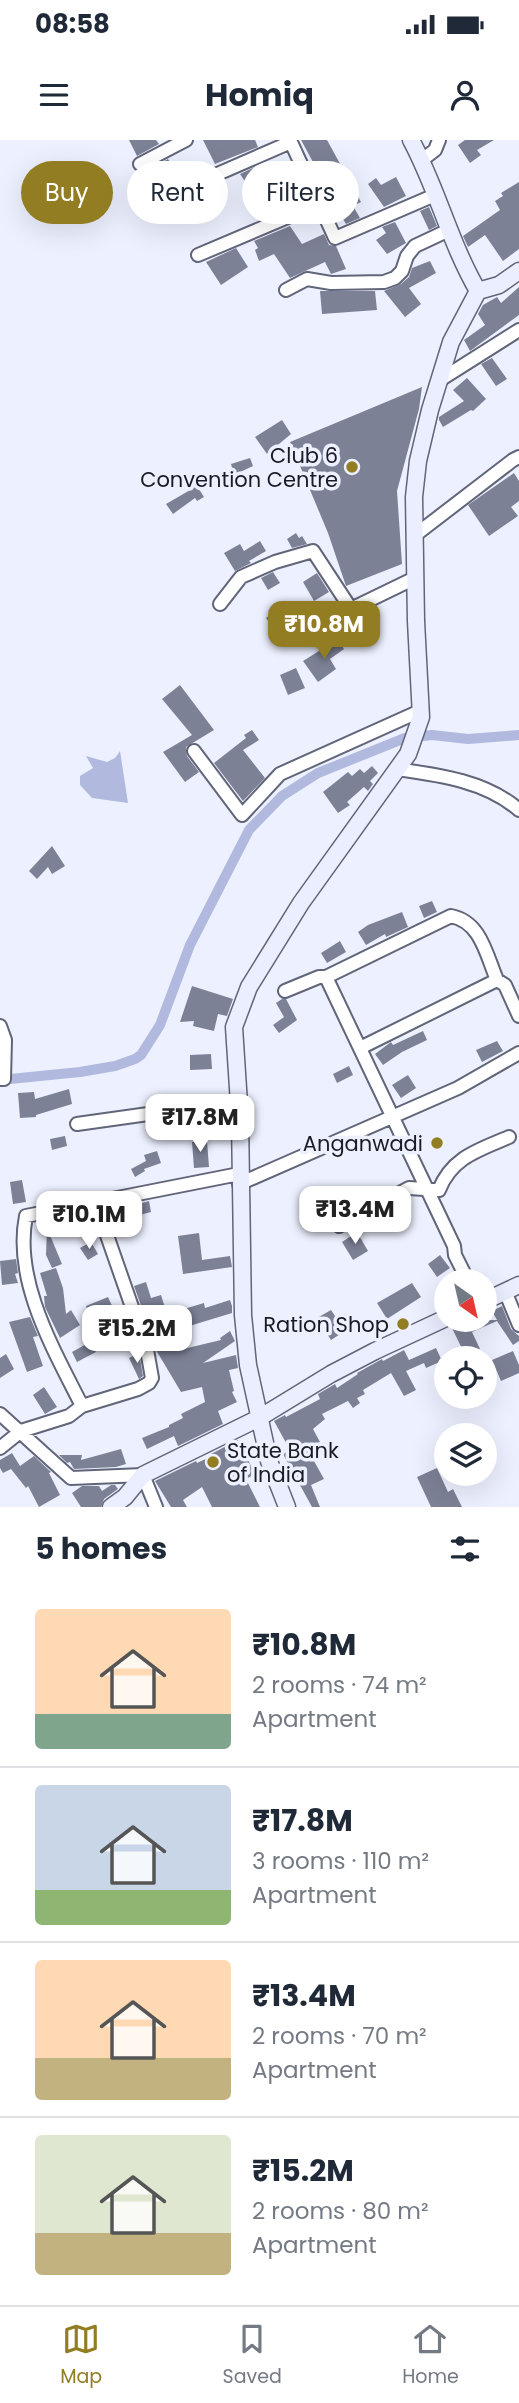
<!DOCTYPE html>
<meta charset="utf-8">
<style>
:root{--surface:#fff;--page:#f2f2f3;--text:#1f2937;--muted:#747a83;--line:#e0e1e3;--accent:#927d23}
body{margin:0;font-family:Poppins,sans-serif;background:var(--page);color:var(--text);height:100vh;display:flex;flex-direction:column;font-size:26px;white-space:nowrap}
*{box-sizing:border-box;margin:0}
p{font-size:23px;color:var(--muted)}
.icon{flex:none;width:38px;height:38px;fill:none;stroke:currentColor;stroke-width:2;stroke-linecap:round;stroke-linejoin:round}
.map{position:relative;height:1367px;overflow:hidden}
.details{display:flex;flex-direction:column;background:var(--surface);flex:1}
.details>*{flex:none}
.top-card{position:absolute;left:21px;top:21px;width:478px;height:63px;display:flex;gap:14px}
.needle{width:46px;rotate:146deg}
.tools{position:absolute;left:434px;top:1129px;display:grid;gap:14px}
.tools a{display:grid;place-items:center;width:63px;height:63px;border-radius:50%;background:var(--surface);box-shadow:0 7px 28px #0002;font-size:35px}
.price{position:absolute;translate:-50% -60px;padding:0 16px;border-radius:14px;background:#fff;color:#222;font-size:23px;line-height:46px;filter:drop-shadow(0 2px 4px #0008)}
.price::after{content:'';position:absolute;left:50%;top:42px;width:21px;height:16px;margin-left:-10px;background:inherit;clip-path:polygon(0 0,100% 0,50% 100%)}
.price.active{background:var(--accent);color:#fff}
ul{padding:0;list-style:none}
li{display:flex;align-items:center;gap:21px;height:175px;padding:0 35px}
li+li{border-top:2px solid var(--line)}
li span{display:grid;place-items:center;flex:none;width:196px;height:140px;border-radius:7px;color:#555}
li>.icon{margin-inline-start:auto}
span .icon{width:84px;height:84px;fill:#fffc;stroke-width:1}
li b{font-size:30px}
h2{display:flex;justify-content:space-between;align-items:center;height:84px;padding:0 35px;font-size:30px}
.pill{padding:0 24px;border-radius:32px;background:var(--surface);box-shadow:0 7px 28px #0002;font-size:24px;line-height:63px}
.pill.active{background:var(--accent);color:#fff}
.status{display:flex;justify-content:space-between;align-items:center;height:49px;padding:0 35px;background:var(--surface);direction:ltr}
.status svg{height:19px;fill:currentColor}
header{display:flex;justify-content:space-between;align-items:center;height:91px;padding:0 35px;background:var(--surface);font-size:32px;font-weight:700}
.dock{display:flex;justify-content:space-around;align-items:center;height:98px;border-top:2px solid var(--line);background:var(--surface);font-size:19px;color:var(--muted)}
.dock a{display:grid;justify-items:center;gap:4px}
.dock .active{color:var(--accent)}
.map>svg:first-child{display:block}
.water{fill:#b1b9df}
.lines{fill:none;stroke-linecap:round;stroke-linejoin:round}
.canal{stroke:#b1b9df;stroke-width:10}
.building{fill:#7d8196}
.street-casing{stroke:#616579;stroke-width:16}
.secondary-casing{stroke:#616579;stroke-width:19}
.street{stroke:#fff;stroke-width:12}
.secondary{stroke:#ebeeff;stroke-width:16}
.poi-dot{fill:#927d23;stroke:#edf1ff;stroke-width:2.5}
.labels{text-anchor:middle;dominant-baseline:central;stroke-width:7;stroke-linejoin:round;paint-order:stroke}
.poi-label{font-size:21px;fill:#1a1c24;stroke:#edf1ff;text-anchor:end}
</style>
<div class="status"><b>08:58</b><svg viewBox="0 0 49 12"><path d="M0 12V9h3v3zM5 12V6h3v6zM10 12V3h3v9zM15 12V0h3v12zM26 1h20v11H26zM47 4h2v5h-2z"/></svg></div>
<header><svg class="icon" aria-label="menu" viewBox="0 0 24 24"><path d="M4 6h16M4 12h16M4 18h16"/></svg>Homiq<svg class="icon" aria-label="person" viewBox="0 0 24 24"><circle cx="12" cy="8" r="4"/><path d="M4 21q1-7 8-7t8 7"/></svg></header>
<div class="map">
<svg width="519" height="1367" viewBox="0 0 519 1367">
<rect width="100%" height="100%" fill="#edf1ff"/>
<!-- water -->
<path class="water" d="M120,611L128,663L92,658L80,645V636L93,628L86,616L107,622L115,618Z"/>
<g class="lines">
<!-- canal -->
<path class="canal" d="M0,940L80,932L115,926L135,919L141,915L160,885L190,805L249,690L282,656L318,633L405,598L432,595L468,599L519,595"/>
</g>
<!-- building -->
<path class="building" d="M129,0H156L159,4L137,16Z
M203,0H255L258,7L215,24Z
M301,0H327L361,62L353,66L360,78L346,84L340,74L335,76L321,47L325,44Z
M465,0H494L477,10L481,15L470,23L458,5Z
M168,19L182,40L157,51L144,32Z
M255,27L264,40L250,49L240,34Z
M396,37L406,56L384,67L368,44L376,38L381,45Z
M519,42V109L503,121L485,95L468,107L463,96L500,70L495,61L503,56L501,53Z
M258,58L262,63L268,59L273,68L268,72L270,75L260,79L250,63Z
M429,67L437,86L429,90L420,71Z
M395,82L406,103L387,114L376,100L386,93L382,87Z
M290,86L302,104L324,94L329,105L336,106L346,129L331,134L325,122L290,138L274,114L259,121L255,110L258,108L254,101Z
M236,108L248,127L221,145L206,122Z
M430,121L436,133L409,148L421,164L405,177L384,151L401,144L409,137L412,128Z
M519,147V175L470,211L464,200L485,185L478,174L483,165L497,157L501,163Z
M320,151H375L377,170L322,174Z
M492,218L507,239L496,246L481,224Z
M467,238L486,259L473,271L471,270L443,287L439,280V277L464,261L453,250Z
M422,247L419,269L397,351L402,424L346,446L328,393L290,302Z
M282,280L291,294L267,314L255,297Z
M250,318L253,326L234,335L231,324Z
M514,333L519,341V361L511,367L518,376L489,396L468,365Z
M197,346L204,357L197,361L195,358L173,374L166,364Z
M296,393L299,398L302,396L307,404L292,408L287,399Z
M260,401L266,411L249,421L251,423L235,431L224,413L240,404L244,411Z
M273,432L280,443L268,450L261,438Z
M317,433L329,452L314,461L303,442Z
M276,470L284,480L274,488L266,478Z
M360,475L373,500L364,505L355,477Z
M338,499L344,509L330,519L336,529L318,542L303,521Z
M296,528L305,548L288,555L280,535Z
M180,545L214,590L186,607L187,616L199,632L185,642L163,612L192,595L162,559Z
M252,590L259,600L243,610L265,638L243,661L214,623L246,598L244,595Z
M372,626L378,633L370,641L373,644L368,651L364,647L347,662L350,665L338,673L323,652L348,632L352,636L360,629L364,633Z
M52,706L65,726L52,734L48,727L37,739L29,731Z
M432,761L437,772L424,778L419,766Z
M402,772L408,787L386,797L385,794L366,805L358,792L368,785Z
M340,801L346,812L327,823L321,813Z
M192,846L233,859L227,876L218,874L214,891L193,886L194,881L180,882Z
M282,859H286L297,880L279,893L273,885L284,877L276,863Z
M423,891L427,900L402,912L383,925L375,914L391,902L393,905Z
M497,901L503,911L482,922L476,910Z
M211,914L212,929L190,930V915Z
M349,926L353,935L337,943L333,934Z
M408,935L416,948L401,958L392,945Z
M69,949L72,964L36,975V977L20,978L18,953L34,952L35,959Z
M65,996L67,1006L52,1010L50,999Z
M207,1001L209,1027L194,1028L192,1002Z
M157,1011L161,1023L144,1029L145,1031L135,1037L131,1029L146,1021L144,1015Z
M22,1040L26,1062L13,1064L10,1042Z
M149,1061L151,1072L136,1076L137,1080L124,1083L121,1069Z
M90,1073L95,1089L83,1092L82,1088L68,1090L65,1077Z
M47,1088L62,1124L52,1128L46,1115Z
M357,1092L368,1111L353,1120L342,1102Z
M199,1093L202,1120L230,1116L232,1127L183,1134L178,1096Z
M91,1102L98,1114L88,1120L80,1108Z
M440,1115L450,1128L437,1137L428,1124Z
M16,1119L18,1133L15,1134L18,1143L2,1145L0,1121Z
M56,1128L63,1148L66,1174L71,1170L80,1185L60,1198L45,1167L44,1156H47L40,1133Z
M146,1142L151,1158L161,1155L167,1174L204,1163L205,1168L230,1160L232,1166V1173L173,1191L179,1210L221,1200L220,1198L230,1191L235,1201L203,1223L236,1215L238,1228L229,1230L234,1251L232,1252L237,1262L218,1271L223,1284L178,1306L174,1296L147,1309L142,1298L169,1287V1285L183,1278L181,1274L205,1262L202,1247L181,1252L156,1210L145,1177L151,1171L144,1174L134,1146Z
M412,1143L421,1157L387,1179L377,1163Z
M108,1157L121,1185L108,1191L102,1176L92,1181L86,1166Z
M502,1166L511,1189L519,1196V1201L513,1205L497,1181L472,1192L480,1209L465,1215L452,1188L471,1180H497L492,1171Z
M331,1170L345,1191L331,1200L317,1178Z
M30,1177L38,1196L33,1197L43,1226L27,1232L9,1182Z
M90,1202L96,1212L77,1222L72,1212Z
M436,1208L442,1221L426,1228L424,1223L406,1231L416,1250L404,1256L391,1233L363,1250L365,1254L357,1258L360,1263L353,1268L348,1261L322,1274L325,1279L313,1289L320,1302L311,1306L318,1319L314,1321L324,1339L311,1345L320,1367H312L283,1314L290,1310L274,1281L285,1275L286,1277L320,1259L318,1254L335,1244L337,1248L358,1234L357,1233L382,1219L383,1221L404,1210L409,1220Z
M513,1211L519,1225V1233L501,1241L492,1220Z
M139,1213L143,1236L139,1239L129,1218Z
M6,1214L14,1229L0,1238V1218Z
M44,1247L57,1267L45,1274L33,1255Z
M238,1300L255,1334L246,1339L260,1367H212L202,1347L183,1360L187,1367H171L155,1341L196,1321L197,1323L212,1316L211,1314Z
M121,1309L126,1324L116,1327L74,1329L70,1322L67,1323L59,1315H82L81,1320Z
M12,1313L20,1326L34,1316L51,1332L49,1333L60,1355L39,1367L28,1346L26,1348L11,1329L3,1333L0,1328V1320Z
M437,1328L448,1352L453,1349L462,1367H431L417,1337Z
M111,1345H115L118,1349L104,1359L101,1367H81L72,1353L82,1346H99L102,1351Z"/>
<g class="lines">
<defs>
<path id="street" d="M290,0L335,98L435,55
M422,20L435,10L439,0
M140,24L186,0
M160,59L291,2
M198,115L321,63
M286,150L307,139L331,143L384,142L395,138L402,131L407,116L415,106L449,90
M440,240L519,190
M414,396L513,320L519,317
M220,464L241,437L275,422L313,411L351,469
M322,501L351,469L415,438
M194,611L242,675L280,634L420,571
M396,629C439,635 486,641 519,670
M326,837L454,1106L455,1115L468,1141
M285,851L319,837H326L451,776C481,782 486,814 497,840L505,845L519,876
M0,886L5,900L4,939H0
M360,908L497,840
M77,984L198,967L239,969
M239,1044L458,948L519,913
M339,1086L409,1048L439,1050C452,1017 479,1010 509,997
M505,1151L519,1185
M82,1266C54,1210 13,1141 26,1076L239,1034
M0,1274L71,1338L143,1335L156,1367
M0,1308L21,1291L69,1276L82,1266L138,1249L149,1243L152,1238L147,1210L95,1061"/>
<path id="secondary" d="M411,0C437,48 450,103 478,151
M478,151L499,145L519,131
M485,1161L519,1145
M111,1367L125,1357L143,1335L259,1278L331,1234L375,1211L446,1178
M287,1367L269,1321L248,1225L243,1175L240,979L234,887L249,847L301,763L408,614L421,577L416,481L414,357L418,321L430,270L451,202L478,151"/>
</defs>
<!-- street casing -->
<use href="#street" class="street-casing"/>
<!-- secondary casing -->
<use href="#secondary" class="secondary-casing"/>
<!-- street -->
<use href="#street" class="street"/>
<!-- secondary -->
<use href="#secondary" class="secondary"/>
</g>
<!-- markers -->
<g class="poi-dot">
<circle cx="352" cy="327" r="7"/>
<circle cx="437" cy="1003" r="7"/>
<circle cx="403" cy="1184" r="7"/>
<circle cx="213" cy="1322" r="7"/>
</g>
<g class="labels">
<!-- poi labels -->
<g class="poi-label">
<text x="338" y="315">Club 6<tspan x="338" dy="24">Convention Centre</tspan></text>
<text x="423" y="1003">Anganwadi</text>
<text x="389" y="1184">Ration Shop</text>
<text x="227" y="1310" text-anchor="start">State Bank<tspan x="227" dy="24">of India</tspan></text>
</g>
</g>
</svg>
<div class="tools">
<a><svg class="needle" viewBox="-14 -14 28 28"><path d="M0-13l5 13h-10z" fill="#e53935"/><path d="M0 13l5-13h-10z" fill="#747a83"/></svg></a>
<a><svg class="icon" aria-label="locate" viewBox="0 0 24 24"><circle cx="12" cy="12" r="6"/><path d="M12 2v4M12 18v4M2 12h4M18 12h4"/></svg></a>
<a><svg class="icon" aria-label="layers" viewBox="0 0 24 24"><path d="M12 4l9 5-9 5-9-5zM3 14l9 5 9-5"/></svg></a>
</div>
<b class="price active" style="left:324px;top:521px">₹10.8M</b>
<b class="price" style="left:200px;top:1014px">₹17.8M</b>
<b class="price" style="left:355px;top:1106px">₹13.4M</b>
<b class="price" style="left:89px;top:1111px">₹10.1M</b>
<b class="price" style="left:137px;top:1225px">₹15.2M</b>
<div class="top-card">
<a class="pill active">Buy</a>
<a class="pill">Rent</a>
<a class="pill">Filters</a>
</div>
</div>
<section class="details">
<h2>5 homes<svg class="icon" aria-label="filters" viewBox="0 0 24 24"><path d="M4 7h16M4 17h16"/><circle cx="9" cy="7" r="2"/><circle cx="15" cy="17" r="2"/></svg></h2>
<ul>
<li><span style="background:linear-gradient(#ffd9b3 75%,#7fa58c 0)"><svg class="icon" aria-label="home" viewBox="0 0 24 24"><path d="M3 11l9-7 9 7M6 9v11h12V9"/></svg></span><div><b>₹10.8M</b><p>2 rooms · 74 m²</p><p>Apartment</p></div></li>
<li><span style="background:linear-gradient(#c9d6e8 75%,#8fb573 0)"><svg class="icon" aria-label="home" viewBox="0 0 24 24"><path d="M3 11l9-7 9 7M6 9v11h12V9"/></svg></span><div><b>₹17.8M</b><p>3 rooms · 110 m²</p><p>Apartment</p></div></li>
<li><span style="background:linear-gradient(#ffd9b3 70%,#c2b280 0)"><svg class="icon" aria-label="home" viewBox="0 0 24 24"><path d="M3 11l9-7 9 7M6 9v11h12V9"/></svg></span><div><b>₹13.4M</b><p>2 rooms · 70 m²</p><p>Apartment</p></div></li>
<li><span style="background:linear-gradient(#dfe7d0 70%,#c2b280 0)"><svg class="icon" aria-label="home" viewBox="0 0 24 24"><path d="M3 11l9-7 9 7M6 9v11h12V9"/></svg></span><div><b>₹15.2M</b><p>2 rooms · 80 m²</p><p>Apartment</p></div></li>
</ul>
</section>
<nav class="dock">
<a class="active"><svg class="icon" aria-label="map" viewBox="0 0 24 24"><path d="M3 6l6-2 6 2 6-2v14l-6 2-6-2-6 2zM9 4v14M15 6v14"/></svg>Map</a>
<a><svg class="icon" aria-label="saved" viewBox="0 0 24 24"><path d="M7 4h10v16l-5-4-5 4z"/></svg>Saved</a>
<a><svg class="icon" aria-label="home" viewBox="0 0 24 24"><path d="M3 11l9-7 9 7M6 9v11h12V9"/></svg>Home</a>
</nav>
